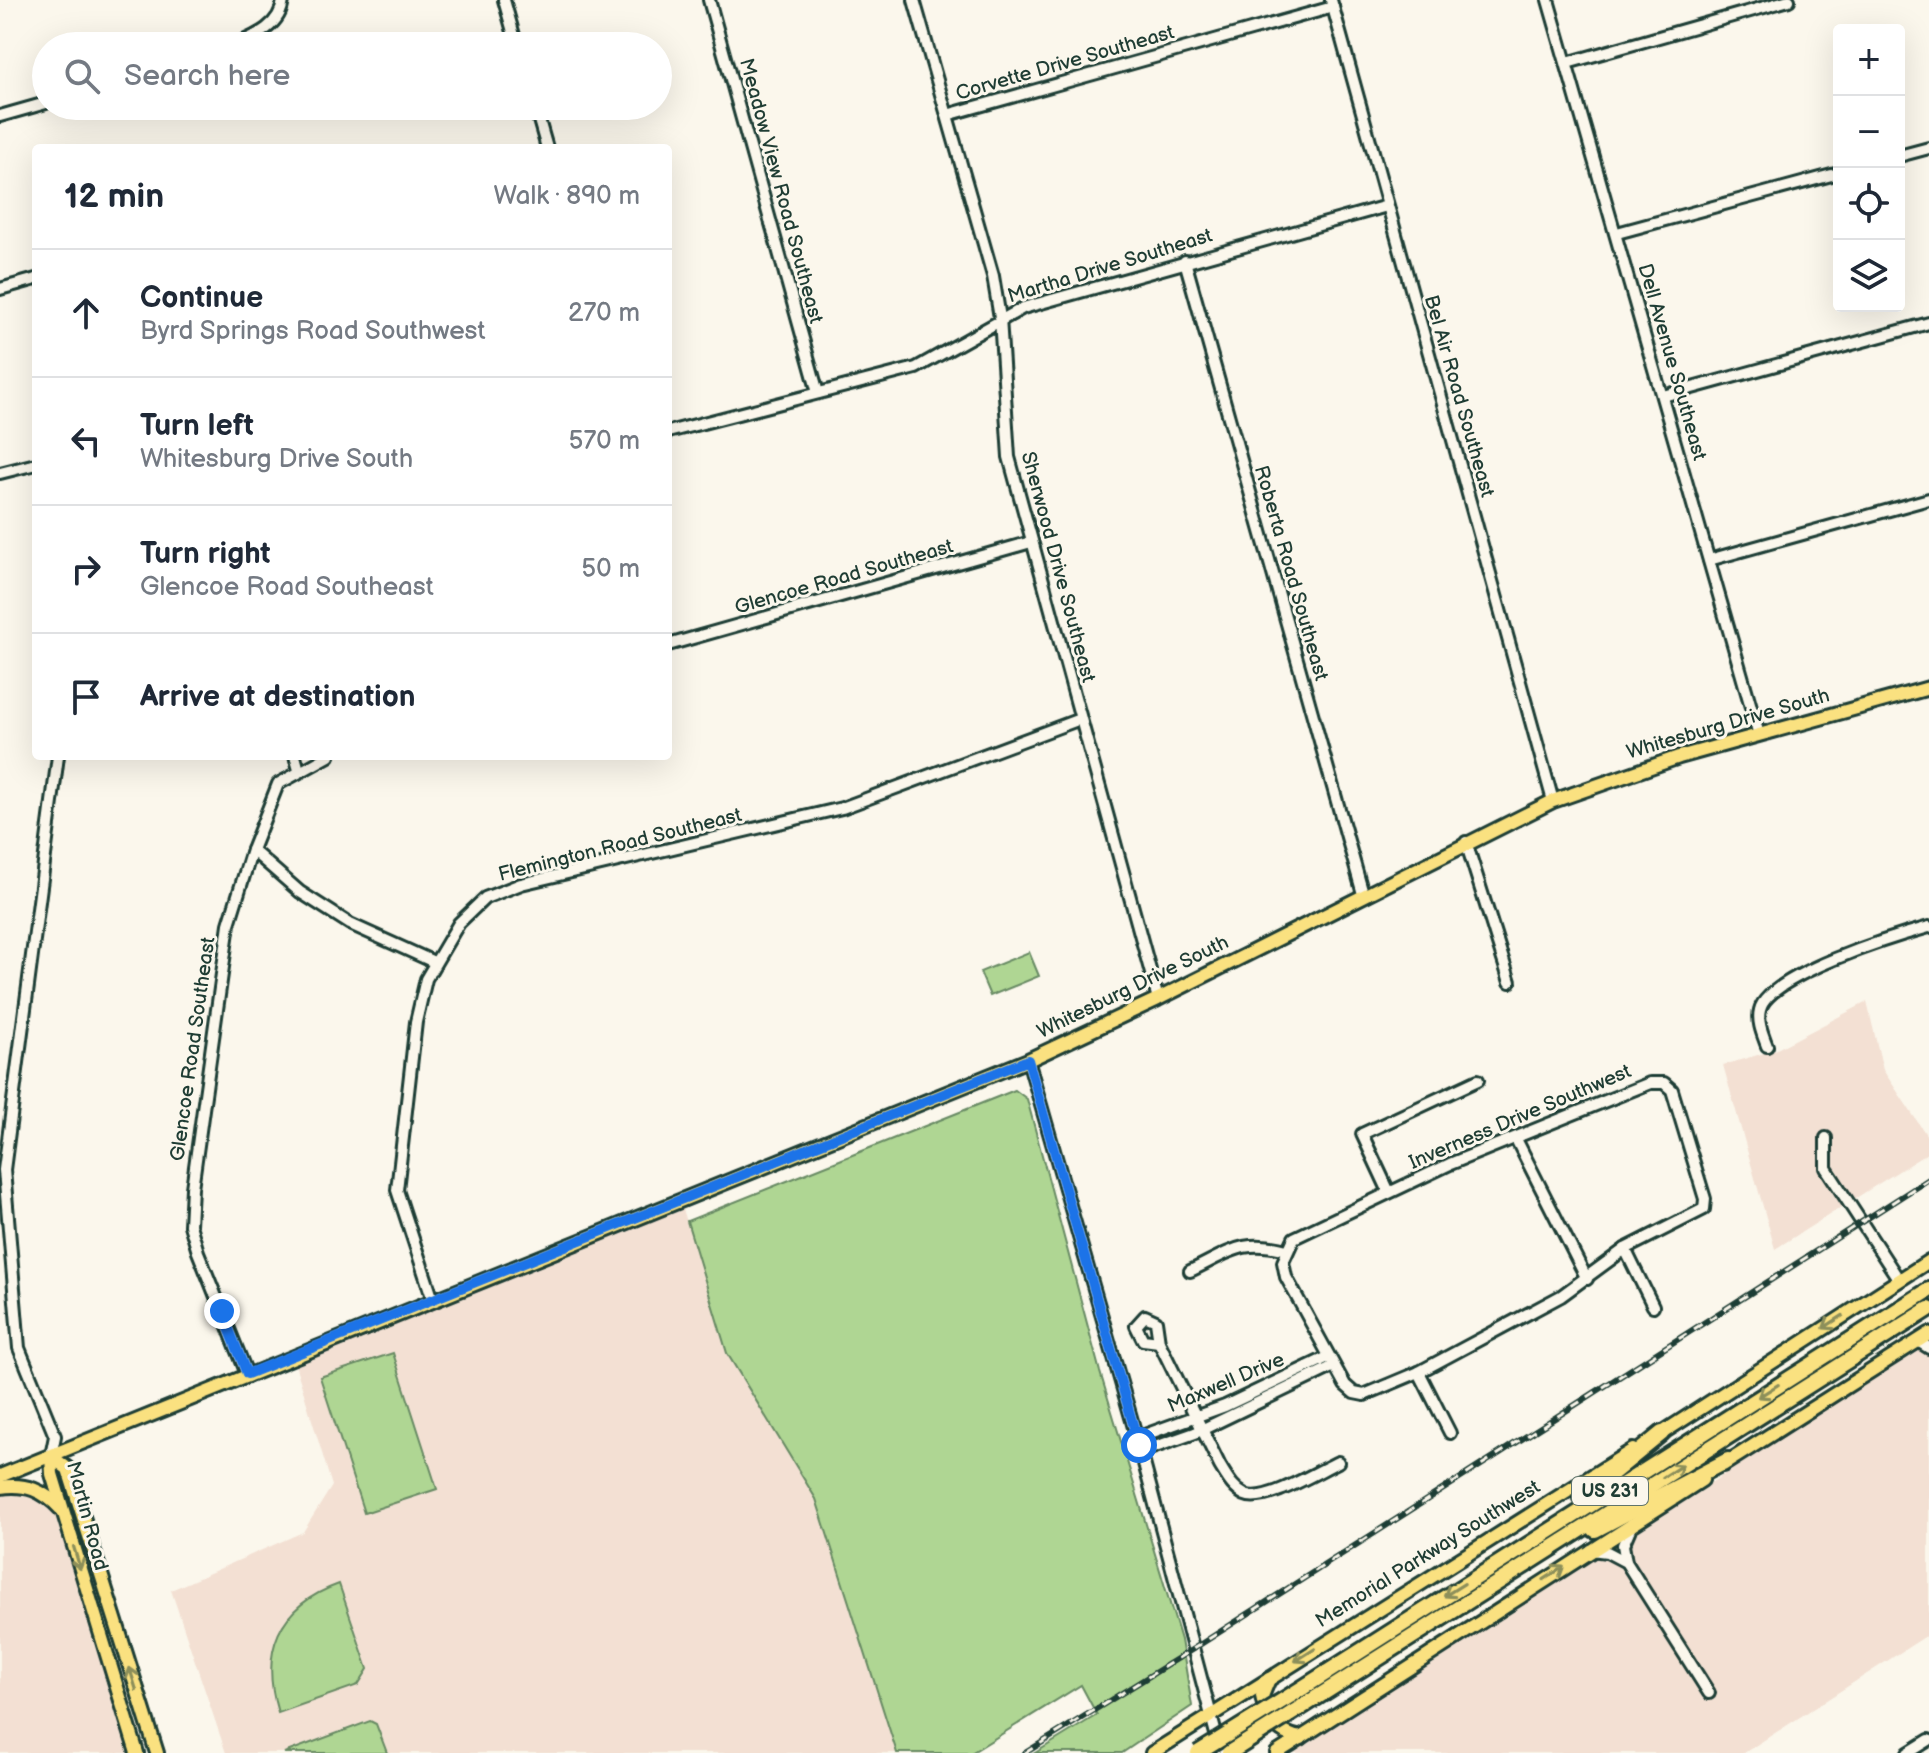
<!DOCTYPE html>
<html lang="en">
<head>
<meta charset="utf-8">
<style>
	body { margin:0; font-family:"Balsamiq Sans",sans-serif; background:#f2f2f3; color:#1f2937 }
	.controls { position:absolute; right:24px; top:24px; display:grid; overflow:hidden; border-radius:8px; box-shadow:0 8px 32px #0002 }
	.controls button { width:72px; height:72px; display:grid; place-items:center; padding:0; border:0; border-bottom:2px solid #e0e1e3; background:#fff; color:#1f2937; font:40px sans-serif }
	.stop { position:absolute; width:24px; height:24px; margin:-18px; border:6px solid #1a73e8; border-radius:50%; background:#fff }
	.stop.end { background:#1a73e8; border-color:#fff; box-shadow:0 2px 8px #0008 }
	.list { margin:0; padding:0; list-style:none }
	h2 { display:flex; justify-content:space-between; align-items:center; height:104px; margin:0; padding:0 32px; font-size:34px }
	h2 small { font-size:26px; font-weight:400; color:#747a83 }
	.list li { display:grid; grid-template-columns:52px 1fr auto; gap:24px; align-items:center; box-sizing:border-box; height:128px; padding:0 32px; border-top:2px solid #e0e1e3 }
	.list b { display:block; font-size:30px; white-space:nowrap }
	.list p { margin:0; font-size:26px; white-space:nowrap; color:#747a83 }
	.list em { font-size:26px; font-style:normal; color:#747a83 }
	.icon { flex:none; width:44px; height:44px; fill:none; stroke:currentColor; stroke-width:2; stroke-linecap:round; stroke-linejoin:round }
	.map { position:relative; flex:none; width:1929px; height:1753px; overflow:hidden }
	.search { position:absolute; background:#fff; box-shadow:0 8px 32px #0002; left:32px; top:32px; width:640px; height:88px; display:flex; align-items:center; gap:20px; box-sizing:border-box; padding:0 28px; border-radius:44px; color:#747a83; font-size:30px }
	.panel { position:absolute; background:#fff; box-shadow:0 8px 32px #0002; left:32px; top:144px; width:640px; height:616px; border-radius:8px }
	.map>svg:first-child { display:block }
	.built { fill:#f3e0d3 }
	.green { fill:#afd693; stroke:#678a64; stroke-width:2 }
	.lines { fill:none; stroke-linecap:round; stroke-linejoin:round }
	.minor-casing { stroke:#1f3d34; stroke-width:16 }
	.major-casing { stroke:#1f3d34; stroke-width:18 }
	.highway-casing { stroke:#1f3d34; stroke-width:20 }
	.minor { stroke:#fbf7ec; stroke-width:10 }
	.major { stroke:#fae180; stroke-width:12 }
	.highway { stroke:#fae180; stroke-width:14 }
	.rail-casing { stroke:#1f3d34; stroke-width:6 }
	.rail { stroke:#fbf7ec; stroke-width:3; stroke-dasharray:9; stroke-linecap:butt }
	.highway-bridge-casing { stroke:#1f3d34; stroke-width:20; stroke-linecap:butt }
	.highway-bridge { stroke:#fae180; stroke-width:14 }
	.oneway { stroke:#8c8f5a }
	.route { stroke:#1a73e8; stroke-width:10 }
	.labels { text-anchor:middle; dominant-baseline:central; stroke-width:6; stroke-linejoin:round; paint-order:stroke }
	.shield { fill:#fbf7ec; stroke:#61756b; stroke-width:2 }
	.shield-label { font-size:18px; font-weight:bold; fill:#1f3d34 }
	.street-label { font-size:20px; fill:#1f3d34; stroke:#fbf7ec }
</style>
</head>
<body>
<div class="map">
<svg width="1929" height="1753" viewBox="0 0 1929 1753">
	<rect width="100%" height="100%" fill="#fbf7ec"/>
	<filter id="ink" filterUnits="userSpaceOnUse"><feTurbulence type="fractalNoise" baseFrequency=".0125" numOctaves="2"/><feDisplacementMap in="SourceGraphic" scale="16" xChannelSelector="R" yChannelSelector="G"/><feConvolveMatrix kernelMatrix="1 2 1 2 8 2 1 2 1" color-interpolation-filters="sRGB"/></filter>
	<g filter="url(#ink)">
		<!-- built -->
		<g class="built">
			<polygon points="1867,1002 1883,1070 1929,1139 1929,1152 1775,1249 1723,1065 1775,1050"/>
			<polygon points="683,1209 727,1353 816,1499 897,1753 226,1753 171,1590 303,1532 332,1486 295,1364"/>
			<polygon points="1929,1344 1929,1634 1744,1753 1286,1753"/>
			<polygon points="19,1489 41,1495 58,1513 131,1753 0,1753 0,1496"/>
		</g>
		<!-- green -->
		<g class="green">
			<polygon points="1029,952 1039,976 990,996 980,972"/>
			<polygon points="1015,1090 1027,1099 1100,1372 1181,1640 1192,1706 1122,1753 1035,1753 1097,1715 1081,1685 971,1753 897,1753 816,1499 727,1353 687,1221"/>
			<polygon points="393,1353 437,1489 364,1513 320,1377"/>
			<path d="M339,1584l29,85 -10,16 -80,28c-18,-61 -1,-107 61,-129z"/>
			<polygon points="370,1721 376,1724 387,1753 284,1753"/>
		</g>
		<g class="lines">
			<!-- minor casing -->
			<g class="minor-casing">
				<g id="minor">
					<polyline points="504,0 517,46"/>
					<polyline points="709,0 818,393"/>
					<polyline points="914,0 993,276 1000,318 1009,457 1158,999"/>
					<polyline points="1331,0 1553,801"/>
					<polyline points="1548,0 1759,735"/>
					<path d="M232,46c21,-9 49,-19 51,-46"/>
					<polyline points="1567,63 1789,0"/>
					<polyline points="535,106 547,148"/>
					<polyline points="947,115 1333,7"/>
					<polyline points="0,116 46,103"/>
					<polyline points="1899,156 1929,148"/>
					<polyline points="1617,233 1839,173"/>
					<polyline points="1185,261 1363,894"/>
					<polyline points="0,289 36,279"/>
					<polyline points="1663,396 1929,323"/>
					<polyline points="668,432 916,368 1023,308 1387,206"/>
					<polyline points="0,473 36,464"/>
					<polyline points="1709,560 1929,499"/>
					<polyline points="668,645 1031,542"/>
					<polyline points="295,756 299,770"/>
					<polyline points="1466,842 1510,982"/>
					<polyline points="252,850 300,892 350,924 434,962"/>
					<path d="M1767,1046c-4,-11 -10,-24 -7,-36 8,-35 136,-74 169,-83"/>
					<polyline points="1028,1060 1141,1452 1221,1753"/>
					<polygon points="1650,1083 1664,1083 1672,1090 1705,1199 1704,1209 1625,1249 1561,1296 1419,1372 1364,1395 1354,1393 1345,1385 1286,1277 1283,1262 1294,1238 1450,1164"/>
					<polyline points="1826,1138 1826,1168 1899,1280"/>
					<polyline points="1516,1139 1587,1279"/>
					<polyline points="1389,1192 1362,1134 1478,1080"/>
					<polyline points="1625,1249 1653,1306"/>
					<path d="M1190,1271c40,-19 52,-33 97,-21"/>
					<polyline points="433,1300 397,1190 416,1022 426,979 459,923 485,898 521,884 842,808 1080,719"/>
					<polygon points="1145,1316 1156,1321 1159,1342 1143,1340 1136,1326"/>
					<polyline points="1918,1341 1929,1348"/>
					<path d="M1159,1342l61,124c7,11 13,23 25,29 20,9 73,-24 93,-33"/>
					<polyline points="1419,1372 1450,1433"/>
					<polyline points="247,1374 198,1252 190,1225 192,1188 229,924 252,850 278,784 329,756"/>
					<polyline points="1136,1438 1225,1406 1328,1357"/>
					<polyline points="1141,1452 1195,1433 1332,1367"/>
					<polyline points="51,1456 55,1436 19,1348 4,1170 58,756"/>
					<polyline points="1591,1550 1607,1552 1626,1562 1709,1693"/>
					<polyline points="1626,1562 1623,1545 1632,1524"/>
					<polyline points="1908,1753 1929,1740"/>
				</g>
			</g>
			<!-- major casing -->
			<g class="major-casing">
				<g id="major">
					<polyline points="1656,1437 1929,1261"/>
					<polyline points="51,1456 68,1469 157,1753"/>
					<polyline points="51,1456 52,1474 137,1753"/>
					<polyline points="1723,1465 1929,1334"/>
					<polyline points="0,1476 1028,1060 1158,999 1553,801 1679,757 1929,688"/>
					<path d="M0,1487c26,-4 43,3 61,22"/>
					<path d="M1269,1679l-7,17c4,22 15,38 39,42"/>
					<polyline points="1152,1753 1633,1450"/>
					<polyline points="1277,1753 1702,1480"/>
				</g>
			</g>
			<!-- highway casing -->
			<g class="highway-casing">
				<g id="highway">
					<polyline points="1582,1498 1662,1433"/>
					<polyline points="1595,1530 1728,1460"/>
					<polyline points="1293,1694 1929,1290"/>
					<polyline points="1300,1708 1929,1309"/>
				</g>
			</g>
			<!-- minor -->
			<use href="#minor" class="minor"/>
			<!-- major -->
			<use href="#major" class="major"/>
			<!-- highway -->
			<use href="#highway" class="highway"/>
			<!-- rail casing -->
			<g class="rail-casing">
				<polyline id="rail" points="1025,1753 1193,1649 1929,1179"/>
			</g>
			<!-- rail -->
			<use href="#rail" class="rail"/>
			<!-- highway-bridge casing -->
			<g class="highway-bridge-casing">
				<g id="highway-bridge">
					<polyline points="1198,1753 1293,1694"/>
					<polyline points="1229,1753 1300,1708"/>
				</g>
			</g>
			<!-- highway-bridge -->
			<use href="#highway-bridge" class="highway-bridge"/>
		</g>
		<!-- one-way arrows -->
		<defs><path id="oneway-shaft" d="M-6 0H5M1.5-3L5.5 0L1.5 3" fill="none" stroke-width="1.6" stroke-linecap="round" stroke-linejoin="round" transform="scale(2)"/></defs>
		<g class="oneway">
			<use href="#oneway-shaft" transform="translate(1833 1322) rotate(147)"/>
			<use href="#oneway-shaft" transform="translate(1768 1391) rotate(148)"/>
			<use href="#oneway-shaft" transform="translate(1673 1471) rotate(-32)"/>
			<use href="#oneway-shaft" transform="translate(77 1558) rotate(73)"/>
			<use href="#oneway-shaft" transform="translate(1554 1573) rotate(-33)"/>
			<use href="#oneway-shaft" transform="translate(1454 1590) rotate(148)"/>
			<use href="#oneway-shaft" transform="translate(1305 1655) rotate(148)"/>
			<use href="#oneway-shaft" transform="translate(133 1679) rotate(-107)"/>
		</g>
	</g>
	<g class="lines" filter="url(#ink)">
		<!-- route -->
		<polyline class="route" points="222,1311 247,1374 1028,1060 1139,1445"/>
	</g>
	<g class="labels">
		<!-- shield labels -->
		<rect class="shield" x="1572" y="1477" width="76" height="28" rx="6"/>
		<g class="shield-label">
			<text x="1610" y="1491">US 231</text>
		</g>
		<!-- street labels -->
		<g class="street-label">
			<text transform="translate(1065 63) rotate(-16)">Corvette Drive Southeast</text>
			<text transform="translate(781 191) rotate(75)">Meadow View Road Southeast</text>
			<text transform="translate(1110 266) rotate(-17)">Martha Drive Southeast</text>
			<text transform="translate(1672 362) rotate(74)">Dell Avenue Southeast</text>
			<text transform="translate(1459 396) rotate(74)">Bel Air Road Southeast</text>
			<text transform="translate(1058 567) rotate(75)">Sherwood Drive Southeast</text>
			<text transform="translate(1291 573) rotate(74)">Roberta Road Southeast</text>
			<text transform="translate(844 577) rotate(-16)">Glencoe Road Southeast</text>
			<text transform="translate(1728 724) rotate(-16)">Whitesburg Drive South</text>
			<text transform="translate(620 845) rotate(-14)">Flemington Road Southeast</text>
			<text transform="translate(1133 987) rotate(-26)">Whitesburg Drive South</text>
			<text transform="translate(193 1049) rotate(-82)">Glencoe Road Southeast</text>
			<text transform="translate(1520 1117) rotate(-23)">Inverness Drive Southwest</text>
			<text transform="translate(1226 1383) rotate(-23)">Maxwell Drive</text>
			<text transform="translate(87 1516) rotate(75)">Martin Road</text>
			<text transform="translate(1428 1554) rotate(-32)">Memorial Parkway Southwest</text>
		</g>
	</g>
</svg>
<div class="controls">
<button>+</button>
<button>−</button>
<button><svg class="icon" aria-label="locate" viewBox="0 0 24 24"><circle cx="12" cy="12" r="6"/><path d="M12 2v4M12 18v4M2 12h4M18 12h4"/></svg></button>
<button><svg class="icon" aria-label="layers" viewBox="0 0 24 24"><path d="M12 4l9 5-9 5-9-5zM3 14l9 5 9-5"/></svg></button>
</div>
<div class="stop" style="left:1139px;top:1445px"></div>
<div class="stop end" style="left:222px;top:1311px"></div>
<div class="search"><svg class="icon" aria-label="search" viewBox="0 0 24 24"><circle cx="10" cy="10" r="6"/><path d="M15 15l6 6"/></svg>Search here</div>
<section class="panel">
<h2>12 min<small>Walk · 890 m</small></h2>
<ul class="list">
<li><svg class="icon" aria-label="ahead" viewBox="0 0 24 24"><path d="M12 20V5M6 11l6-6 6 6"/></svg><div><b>Continue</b><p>Byrd Springs Road Southwest</p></div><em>270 m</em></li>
<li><svg class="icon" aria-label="left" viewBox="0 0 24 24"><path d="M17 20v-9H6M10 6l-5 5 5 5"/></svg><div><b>Turn left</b><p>Whitesburg Drive South</p></div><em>570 m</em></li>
<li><svg class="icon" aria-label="right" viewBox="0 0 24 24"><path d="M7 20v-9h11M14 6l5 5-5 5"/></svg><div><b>Turn right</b><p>Glencoe Road Southeast</p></div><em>50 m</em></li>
<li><svg class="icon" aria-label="arrive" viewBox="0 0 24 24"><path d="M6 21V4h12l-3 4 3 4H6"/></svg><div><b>Arrive at destination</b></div></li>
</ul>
</section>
</div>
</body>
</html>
